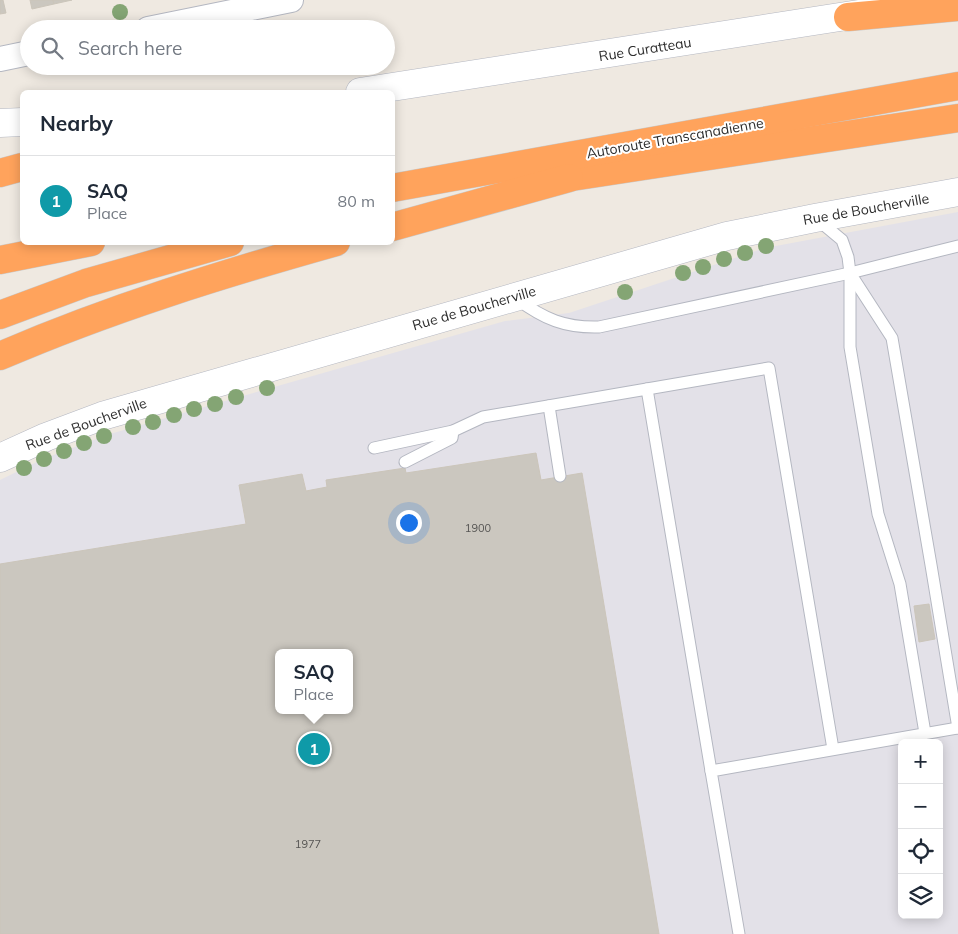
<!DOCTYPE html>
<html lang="en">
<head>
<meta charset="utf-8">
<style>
	body { margin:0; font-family:Mulish,sans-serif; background:#f6f6f7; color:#1f2937 }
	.controls { position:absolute; right:15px; bottom:15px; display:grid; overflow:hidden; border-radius:8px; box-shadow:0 2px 12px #0003 }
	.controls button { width:45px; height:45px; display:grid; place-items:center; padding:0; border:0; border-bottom:1px solid #e0e1e3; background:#fff; color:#1f2937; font:25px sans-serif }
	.you { position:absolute; left:408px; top:522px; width:18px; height:18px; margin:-12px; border:4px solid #fff; border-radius:50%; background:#1a73e8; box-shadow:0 0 0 8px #1a73e833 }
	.badge { display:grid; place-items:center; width:32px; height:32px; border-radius:50%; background:#b45309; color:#fff; font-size:16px; font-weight:700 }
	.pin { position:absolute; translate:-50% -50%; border:2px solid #fff; box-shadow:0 1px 5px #0006 }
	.popup { position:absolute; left:275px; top:649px; width:78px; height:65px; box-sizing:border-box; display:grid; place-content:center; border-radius:8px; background:#fff; filter:drop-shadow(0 1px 4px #0005); font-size:16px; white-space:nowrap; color:#747a83 }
	.popup b { font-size:19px; color:#1f2937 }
	.popup::after { content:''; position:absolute; left:50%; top:100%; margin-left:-10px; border:10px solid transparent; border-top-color:#fff }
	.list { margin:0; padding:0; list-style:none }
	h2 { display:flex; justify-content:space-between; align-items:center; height:65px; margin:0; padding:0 20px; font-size:21px }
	h2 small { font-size:16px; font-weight:400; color:#747a83 }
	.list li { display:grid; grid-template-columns:32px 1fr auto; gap:15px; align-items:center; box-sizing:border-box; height:90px; padding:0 20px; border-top:1px solid #e0e1e3 }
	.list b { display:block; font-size:19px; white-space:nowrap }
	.list p { margin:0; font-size:16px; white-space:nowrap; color:#747a83 }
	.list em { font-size:16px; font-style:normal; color:#747a83 }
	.icon { flex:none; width:28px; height:28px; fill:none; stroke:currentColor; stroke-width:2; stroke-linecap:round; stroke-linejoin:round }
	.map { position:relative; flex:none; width:958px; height:934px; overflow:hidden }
	.search { position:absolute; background:#fff; box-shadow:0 2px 12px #0003; left:20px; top:20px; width:375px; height:55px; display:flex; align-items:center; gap:12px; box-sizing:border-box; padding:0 18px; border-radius:28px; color:#747a83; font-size:19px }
	.panel { position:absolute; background:#fff; box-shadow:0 2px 12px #0003; left:20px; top:90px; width:375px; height:155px; border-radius:8px }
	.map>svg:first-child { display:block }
	.industrial { fill:#e3e1e8; fill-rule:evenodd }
	.building { fill:#cbc7bf; stroke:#cbc5ba; fill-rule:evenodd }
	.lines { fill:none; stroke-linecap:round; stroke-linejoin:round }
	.lane-casing { stroke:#b4b7c1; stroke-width:13 }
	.street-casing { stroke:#b4b7c1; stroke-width:26 }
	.secondary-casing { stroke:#b4b7c1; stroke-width:29 }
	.highway-casing { stroke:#c9c9c9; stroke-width:29 }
	.lane { stroke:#fff; stroke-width:11 }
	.street { stroke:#fff; stroke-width:24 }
	.secondary { stroke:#fff; stroke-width:28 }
	.highway { stroke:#ffa35c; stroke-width:28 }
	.tree { fill:#84a574 }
	.labels { text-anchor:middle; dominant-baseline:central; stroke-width:4; stroke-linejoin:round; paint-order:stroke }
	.number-label { font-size:11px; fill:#555452 }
	.street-label { font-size:14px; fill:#2e2e2e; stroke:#fff }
</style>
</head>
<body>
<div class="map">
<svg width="958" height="934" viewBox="0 0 958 934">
	<rect width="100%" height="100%" fill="#efe9e1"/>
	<!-- industrial -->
	<path class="industrial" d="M958,212v722h-958v-454l43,-21 67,-25 395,-113 64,-8 196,-65zM279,653h70v57h-70zM902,743h37v172h-37z"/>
	<!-- building -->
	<g class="building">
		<polygon points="0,0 3,0 6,13 0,14"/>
		<polygon points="30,0 53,0 54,4 32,9"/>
		<polygon points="53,0 72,0 54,4"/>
		<path d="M536,453l5,27 41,-7 77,461h-659v-370l246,-40 -7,-39 63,-11 4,17 21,-4 -1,-7 79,-12 1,5zM279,653h70v57h-70z"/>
		<polygon points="929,604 935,639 919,642 914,606"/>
	</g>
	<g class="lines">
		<!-- lane casing -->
		<g class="lane-casing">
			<g id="lane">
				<polyline points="818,220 842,240 848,257 850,273 850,347 878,514 900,584 925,733"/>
				<polyline points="850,273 892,338 931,565 958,728"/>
				<path d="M517,299c27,20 48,29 82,28l251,-54 108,-27"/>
				<polyline points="647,389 769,368 833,749"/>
				<polyline points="549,406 560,476"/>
				<polyline points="374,448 453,431 483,417 647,389 711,771"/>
				<polyline points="405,462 452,438 453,431"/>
				<polyline points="739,934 711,771 958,728"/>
			</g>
		</g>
		<!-- street casing -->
		<g class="street-casing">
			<g id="street">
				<polyline points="148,29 291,0"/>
				<polyline points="0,59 29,53"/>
			</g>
		</g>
		<!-- secondary casing -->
		<g class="secondary-casing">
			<g id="secondary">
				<polyline points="360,92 872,12"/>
				<polyline points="0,123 22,122"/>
				<polyline points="0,458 46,437 102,416 727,236 815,218 958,192"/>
			</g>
		</g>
		<!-- highway casing -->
		<g class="highway-casing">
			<g id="highway">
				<polyline points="848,17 958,7"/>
				<polyline points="0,173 22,167"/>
				<polyline points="552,180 958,118"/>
				<polyline points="392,188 958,86"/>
				<polyline points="392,227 569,178"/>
				<polyline points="0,260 91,242"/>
				<polyline points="0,315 86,283 230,242"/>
				<path d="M0,356c109,-47 222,-82 336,-114"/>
			</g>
		</g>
		<!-- lane -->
		<use href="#lane" class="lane"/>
		<!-- street -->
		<use href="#street" class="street"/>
		<!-- secondary -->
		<use href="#secondary" class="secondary"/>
		<!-- highway -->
		<use href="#highway" class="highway"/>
	</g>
	<!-- trees -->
	<g class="tree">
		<circle cx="120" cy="12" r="8"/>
		<circle cx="766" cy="246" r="8"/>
		<circle cx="745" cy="253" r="8"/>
		<circle cx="724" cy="259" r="8"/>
		<circle cx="703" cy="267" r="8"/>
		<circle cx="683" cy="273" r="8"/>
		<circle cx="625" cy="292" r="8"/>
		<circle cx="267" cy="388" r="8"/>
		<circle cx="236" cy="397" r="8"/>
		<circle cx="215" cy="404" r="8"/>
		<circle cx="194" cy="409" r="8"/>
		<circle cx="174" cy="415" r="8"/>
		<circle cx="153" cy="422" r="8"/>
		<circle cx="133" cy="427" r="8"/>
		<circle cx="104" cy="436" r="8"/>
		<circle cx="84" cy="443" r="8"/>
		<circle cx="64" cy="451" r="8"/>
		<circle cx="44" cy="459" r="8"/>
		<circle cx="24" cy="468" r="8"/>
	</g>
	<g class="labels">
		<!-- number labels -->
		<g class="number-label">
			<text x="478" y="528">1900</text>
			<text x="308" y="844">1977</text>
		</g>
		<!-- street labels -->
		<g class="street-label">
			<text transform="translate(645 49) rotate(-9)">Rue Curatteau</text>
			<text transform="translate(675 138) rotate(-10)">Autoroute Transcanadienne</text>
			<text transform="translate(866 209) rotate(-10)">Rue de Boucherville</text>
			<text transform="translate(474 308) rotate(-16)">Rue de Boucherville</text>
			<text transform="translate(86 424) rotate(-20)">Rue de Boucherville</text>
		</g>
	</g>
</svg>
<div class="controls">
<button>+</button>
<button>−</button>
<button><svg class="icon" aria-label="locate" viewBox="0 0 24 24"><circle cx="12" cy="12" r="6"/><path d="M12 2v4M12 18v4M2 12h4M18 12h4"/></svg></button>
<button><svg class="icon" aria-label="layers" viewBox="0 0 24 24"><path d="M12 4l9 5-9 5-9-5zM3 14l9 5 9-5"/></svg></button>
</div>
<div class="you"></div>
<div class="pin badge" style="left:314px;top:749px;background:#0f9aa8">1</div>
<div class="popup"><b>SAQ</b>Place</div>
<div class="search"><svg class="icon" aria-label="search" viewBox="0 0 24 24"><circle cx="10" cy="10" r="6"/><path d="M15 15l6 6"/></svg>Search here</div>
<section class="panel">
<h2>Nearby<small></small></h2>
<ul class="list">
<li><span class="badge" style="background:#0f9aa8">1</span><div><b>SAQ</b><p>Place</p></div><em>80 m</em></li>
</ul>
</section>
</div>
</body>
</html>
